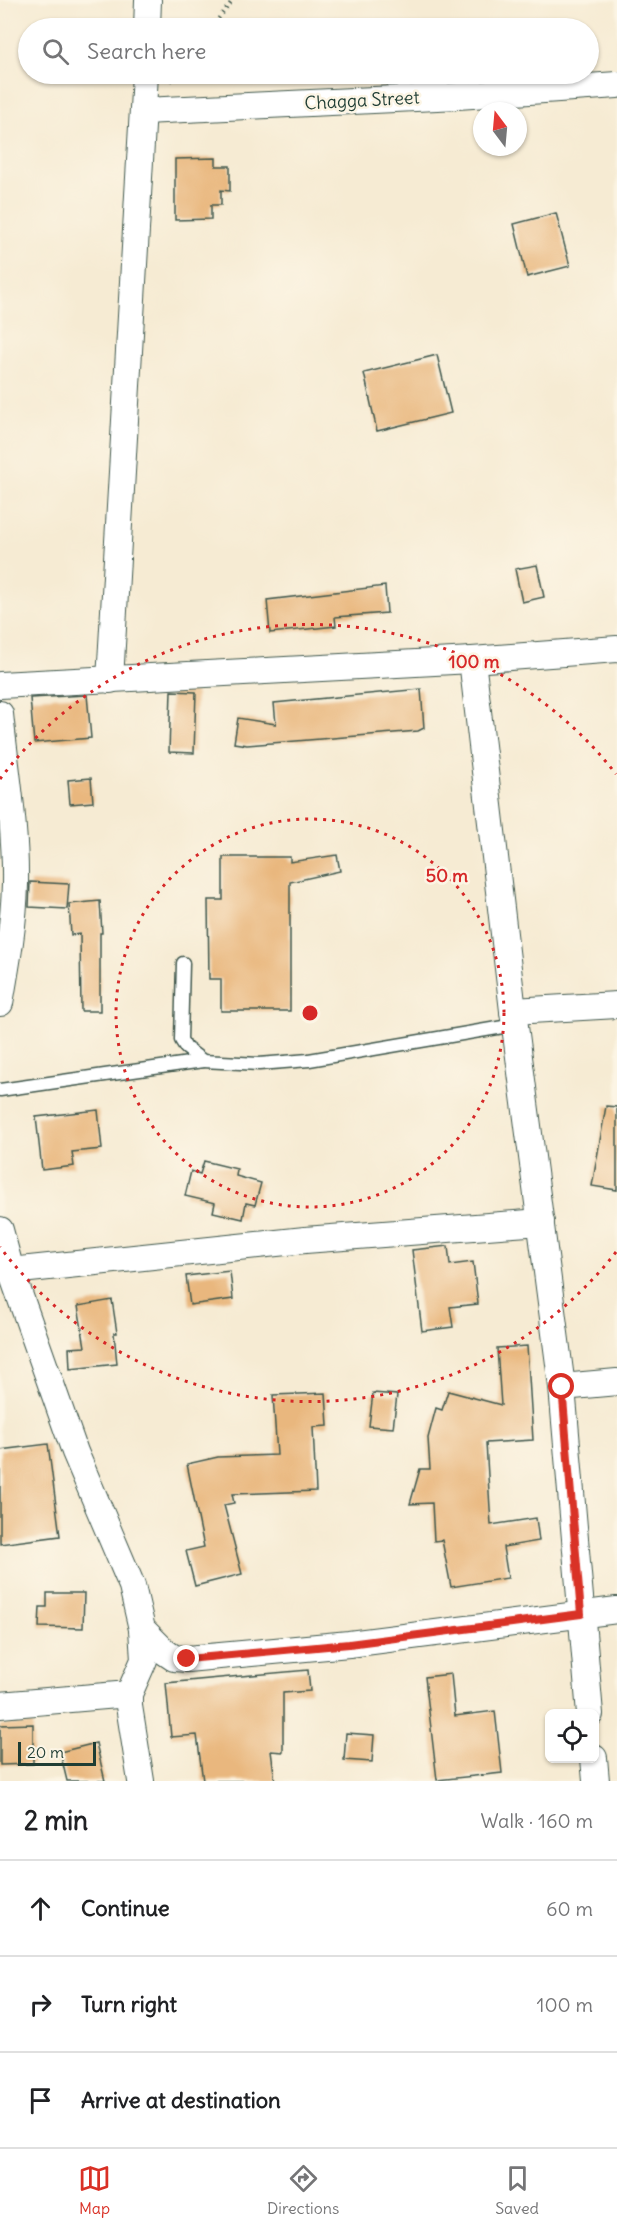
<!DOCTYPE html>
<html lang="en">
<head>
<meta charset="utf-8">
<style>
	body { margin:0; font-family:Delius,sans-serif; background:#f2f2f2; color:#202124 }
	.controls { position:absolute; right:18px; bottom:18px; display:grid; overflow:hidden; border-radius:9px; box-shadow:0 2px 4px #0004 }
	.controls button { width:54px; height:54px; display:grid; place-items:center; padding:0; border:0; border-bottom:2px solid #e0e0e0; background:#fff; color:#202124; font:30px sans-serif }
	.compass { position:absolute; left:473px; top:102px; width:54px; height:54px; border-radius:50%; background:#fff; box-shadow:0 2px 4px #0004; rotate:344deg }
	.scale { position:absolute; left:18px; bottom:15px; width:78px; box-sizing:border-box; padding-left:6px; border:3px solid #1f3d34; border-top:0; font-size:16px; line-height:21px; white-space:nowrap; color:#1f3d34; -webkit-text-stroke:4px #fcf5e5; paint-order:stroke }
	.stop { position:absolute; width:18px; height:18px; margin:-14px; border:4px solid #d93025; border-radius:50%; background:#fff }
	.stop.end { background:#d93025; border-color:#fff; box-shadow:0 2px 6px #0008 }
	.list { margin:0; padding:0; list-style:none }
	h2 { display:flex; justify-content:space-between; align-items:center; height:78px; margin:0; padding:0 24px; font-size:26px }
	h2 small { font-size:20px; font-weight:400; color:#757577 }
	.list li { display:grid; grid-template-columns:39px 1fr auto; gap:18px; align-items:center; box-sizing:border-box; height:96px; padding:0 24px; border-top:2px solid #e0e0e0 }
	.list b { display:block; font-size:22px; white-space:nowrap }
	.list em { font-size:20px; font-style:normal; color:#757577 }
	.icon { flex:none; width:33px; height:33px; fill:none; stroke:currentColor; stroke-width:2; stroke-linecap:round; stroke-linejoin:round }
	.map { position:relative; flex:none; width:617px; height:1781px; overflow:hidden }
	.search { position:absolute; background:#fff; box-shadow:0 2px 4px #0004; left:18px; right:18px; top:18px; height:66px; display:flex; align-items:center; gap:15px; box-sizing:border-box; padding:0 21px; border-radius:33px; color:#757577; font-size:22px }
	.sheet { height:366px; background:#fff }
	nav { display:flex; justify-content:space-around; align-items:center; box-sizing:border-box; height:84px; border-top:2px solid #e0e0e0; background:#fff; font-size:16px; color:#757577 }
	nav a { display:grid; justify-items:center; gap:3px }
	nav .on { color:#d93025 }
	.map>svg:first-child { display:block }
	.building { fill:#e9b77e }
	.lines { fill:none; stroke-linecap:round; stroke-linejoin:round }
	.service-casing { stroke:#3f574c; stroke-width:15 }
	.minor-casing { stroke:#3f574c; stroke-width:28 }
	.path { stroke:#3f574c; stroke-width:4; stroke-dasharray:1.5 4.5; stroke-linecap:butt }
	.service { stroke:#fff; stroke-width:12 }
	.minor { stroke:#fff; stroke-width:26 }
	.route { stroke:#d93025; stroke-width:8 }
	.ring { fill:none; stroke:#d62828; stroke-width:3; stroke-dasharray:3 6 }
	.labels { text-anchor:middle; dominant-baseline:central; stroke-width:5; stroke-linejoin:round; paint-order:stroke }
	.street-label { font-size:18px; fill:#1f3d34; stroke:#fcf5e5 }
	.centre { fill:#d62828; stroke:#fcf5e5; stroke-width:3 }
	.ring-label { font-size:18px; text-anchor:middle; font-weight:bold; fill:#d62828; stroke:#fcf5e5; stroke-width:5; stroke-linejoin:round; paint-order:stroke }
</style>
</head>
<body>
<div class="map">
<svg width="617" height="1781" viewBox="0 0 617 1781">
	<rect width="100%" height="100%" fill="#fcf5e5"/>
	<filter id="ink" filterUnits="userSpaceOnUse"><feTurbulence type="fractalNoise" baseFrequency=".0167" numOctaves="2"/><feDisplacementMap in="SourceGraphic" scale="12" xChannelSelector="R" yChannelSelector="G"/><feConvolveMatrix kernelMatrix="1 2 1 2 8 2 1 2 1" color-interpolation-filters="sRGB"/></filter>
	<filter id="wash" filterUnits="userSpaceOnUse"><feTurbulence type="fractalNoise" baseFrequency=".008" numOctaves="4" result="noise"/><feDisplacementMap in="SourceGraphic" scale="24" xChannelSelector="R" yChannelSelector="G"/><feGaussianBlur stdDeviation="1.35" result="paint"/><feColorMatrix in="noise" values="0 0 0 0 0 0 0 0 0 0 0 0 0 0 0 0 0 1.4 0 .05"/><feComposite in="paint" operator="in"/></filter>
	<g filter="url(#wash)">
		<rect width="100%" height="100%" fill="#f6ebd3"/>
		<g id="blocks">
			<!-- building -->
			<g class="building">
				<polygon points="216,158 216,166 230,166 230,191 221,190 221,205 211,205 211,219 175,220 175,159"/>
				<polygon points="556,213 570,266 527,277 514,224"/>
				<polygon points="437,355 451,413 377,431 364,373"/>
				<polygon points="537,565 544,597 522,602 515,569"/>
				<polygon points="385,586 387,613 335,617 336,626 270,633 267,600"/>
				<polygon points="421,689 424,728 418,731 247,745 234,743 238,718 276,724 274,703"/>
				<polygon points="171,691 196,692 194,753 169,752"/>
				<polygon points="87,695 91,738 34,743 30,698"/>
				<polygon points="91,778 93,802 70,804 68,780"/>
				<polygon points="337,855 340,871 290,882 290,1011 221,1011 221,979 209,979 208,900 223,900 223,857 290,857 290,862"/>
				<polygon points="30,882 69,884 67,909 29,907"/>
				<polygon points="100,901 102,933 100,933 100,1011 81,1011 80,934 71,935 69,904"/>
				<polygon points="606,1106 617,1107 617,1190 592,1186"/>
				<polygon points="98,1110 102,1149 72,1152 74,1166 42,1170 36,1117"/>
				<polygon points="204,1161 237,1169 236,1176 261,1183 255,1205 246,1203 243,1219 213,1212 215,1203 185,1196 191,1171 200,1174"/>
				<polygon points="448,1246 450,1265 473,1262 478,1304 450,1307 453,1327 422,1331 412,1250"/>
				<polygon points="230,1271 233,1299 190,1305 186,1276"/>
				<polygon points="112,1300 117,1333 114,1333 117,1364 70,1369 69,1348 85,1347 78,1306"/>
				<polygon points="527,1346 533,1440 486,1443 491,1525 536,1518 539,1541 503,1547 508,1578 451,1587 442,1540 434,1541 432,1503 410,1504 420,1469 430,1469 428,1438 436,1408 442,1410 448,1391 501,1405 497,1348"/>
				<polygon points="326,1393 328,1426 313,1427 316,1491 232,1494 234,1503 224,1505 242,1574 195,1586 186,1551 204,1547 187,1464 218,1457 277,1455 273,1395"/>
				<polygon points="373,1393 397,1395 393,1428 369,1426"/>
				<polygon points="48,1444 60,1536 0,1544 0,1450"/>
				<polygon points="47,1593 84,1593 83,1628 39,1627 40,1607 47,1607"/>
				<polygon points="308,1670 310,1691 283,1693 283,1752 271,1751 275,1781 203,1781 197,1735 171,1737 166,1683"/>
				<polygon points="451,1674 455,1716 495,1711 502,1773 437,1780 425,1677"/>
				<polygon points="33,1724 33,1764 0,1765 0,1725"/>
				<polygon points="346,1733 374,1735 372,1762 344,1760"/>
				<polygon points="96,1743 105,1781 67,1781 60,1752"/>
			</g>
		</g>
	</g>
	<g filter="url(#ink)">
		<use href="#blocks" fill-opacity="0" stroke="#3f574c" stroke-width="1.5"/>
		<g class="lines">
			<!-- service casing -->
			<g class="service-casing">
				<g id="service">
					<polyline points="183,963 181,1040 186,1048 203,1061 259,1064 309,1060 515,1025"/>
					<polyline points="0,1090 203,1061"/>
				</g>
			</g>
			<!-- minor casing -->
			<g class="minor-casing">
				<g id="minor">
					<polyline points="147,28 148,0"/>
					<polyline points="144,111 458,96 617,85"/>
					<polyline points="472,660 513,1011 562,1387 590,1714"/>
					<polyline points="110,680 145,74"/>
					<polyline points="0,685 472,660 617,649"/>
					<path d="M0,714c6,57 16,113 15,170 -1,40 -8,79 -15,119"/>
					<polyline points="513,1011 617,1005"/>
					<polyline points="0,1230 11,1271 75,1452 132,1586 142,1629 165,1652 174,1658 187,1659 349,1644 617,1610"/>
					<polyline points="11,1271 305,1240 541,1222"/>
					<polyline points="562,1387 617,1382"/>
					<polyline points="0,1705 129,1694"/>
					<polyline points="594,1758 596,1781"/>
					<polyline points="141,1781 129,1706 129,1694 144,1660 142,1629"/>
				</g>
			</g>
			<!-- path -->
			<g class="path">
				<polyline points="211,28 233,0"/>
				<polyline points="170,81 177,74"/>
			</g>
			<!-- service -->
			<use href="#service" class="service"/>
			<!-- minor -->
			<use href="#minor" class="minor"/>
		</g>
	</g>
	<g class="lines" filter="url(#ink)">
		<!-- route -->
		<polyline class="route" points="187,1659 349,1644 581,1614 562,1387"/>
	</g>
	<!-- distance rings -->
	<g class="ring">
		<circle cx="310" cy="1013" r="194"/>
		<path d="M616 1252A388 388 0 0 1 0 1247M0 779A388 388 0 0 1 616 774"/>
	</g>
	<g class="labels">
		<!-- street labels -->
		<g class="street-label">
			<text transform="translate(362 100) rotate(-3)">Chagga Street</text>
		</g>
	</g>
	<circle cx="310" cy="1013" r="9" class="centre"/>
	<g class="ring-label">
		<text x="474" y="668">100 m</text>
		<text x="447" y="882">50 m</text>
	</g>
</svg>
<div class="controls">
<button><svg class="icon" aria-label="locate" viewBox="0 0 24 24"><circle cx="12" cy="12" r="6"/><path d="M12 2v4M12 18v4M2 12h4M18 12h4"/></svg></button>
</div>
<svg class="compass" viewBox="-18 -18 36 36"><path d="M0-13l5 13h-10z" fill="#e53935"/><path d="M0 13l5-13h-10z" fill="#757577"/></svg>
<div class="scale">20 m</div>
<div class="stop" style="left:562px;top:1387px"></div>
<div class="stop end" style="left:187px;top:1659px"></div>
<div class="search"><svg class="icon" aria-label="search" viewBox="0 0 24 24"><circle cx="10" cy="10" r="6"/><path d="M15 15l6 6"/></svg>Search here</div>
</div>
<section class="sheet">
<h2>2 min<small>Walk · 160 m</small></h2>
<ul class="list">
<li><svg class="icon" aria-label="ahead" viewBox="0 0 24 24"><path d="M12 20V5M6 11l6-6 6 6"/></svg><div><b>Continue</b></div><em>60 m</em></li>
<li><svg class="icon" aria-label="right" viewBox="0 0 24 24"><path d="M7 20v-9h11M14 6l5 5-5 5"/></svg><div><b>Turn right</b></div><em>100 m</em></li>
<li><svg class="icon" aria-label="arrive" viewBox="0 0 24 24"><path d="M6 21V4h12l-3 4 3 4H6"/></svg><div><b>Arrive at destination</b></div></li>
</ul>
</section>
<nav>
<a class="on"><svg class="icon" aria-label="map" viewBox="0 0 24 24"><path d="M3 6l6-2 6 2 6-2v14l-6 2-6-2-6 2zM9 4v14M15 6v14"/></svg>Map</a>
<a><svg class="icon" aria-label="directions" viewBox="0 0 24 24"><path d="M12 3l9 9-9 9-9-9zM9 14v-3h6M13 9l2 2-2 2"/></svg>Directions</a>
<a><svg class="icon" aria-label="saved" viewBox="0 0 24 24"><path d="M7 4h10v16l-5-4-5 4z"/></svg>Saved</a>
</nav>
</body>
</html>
